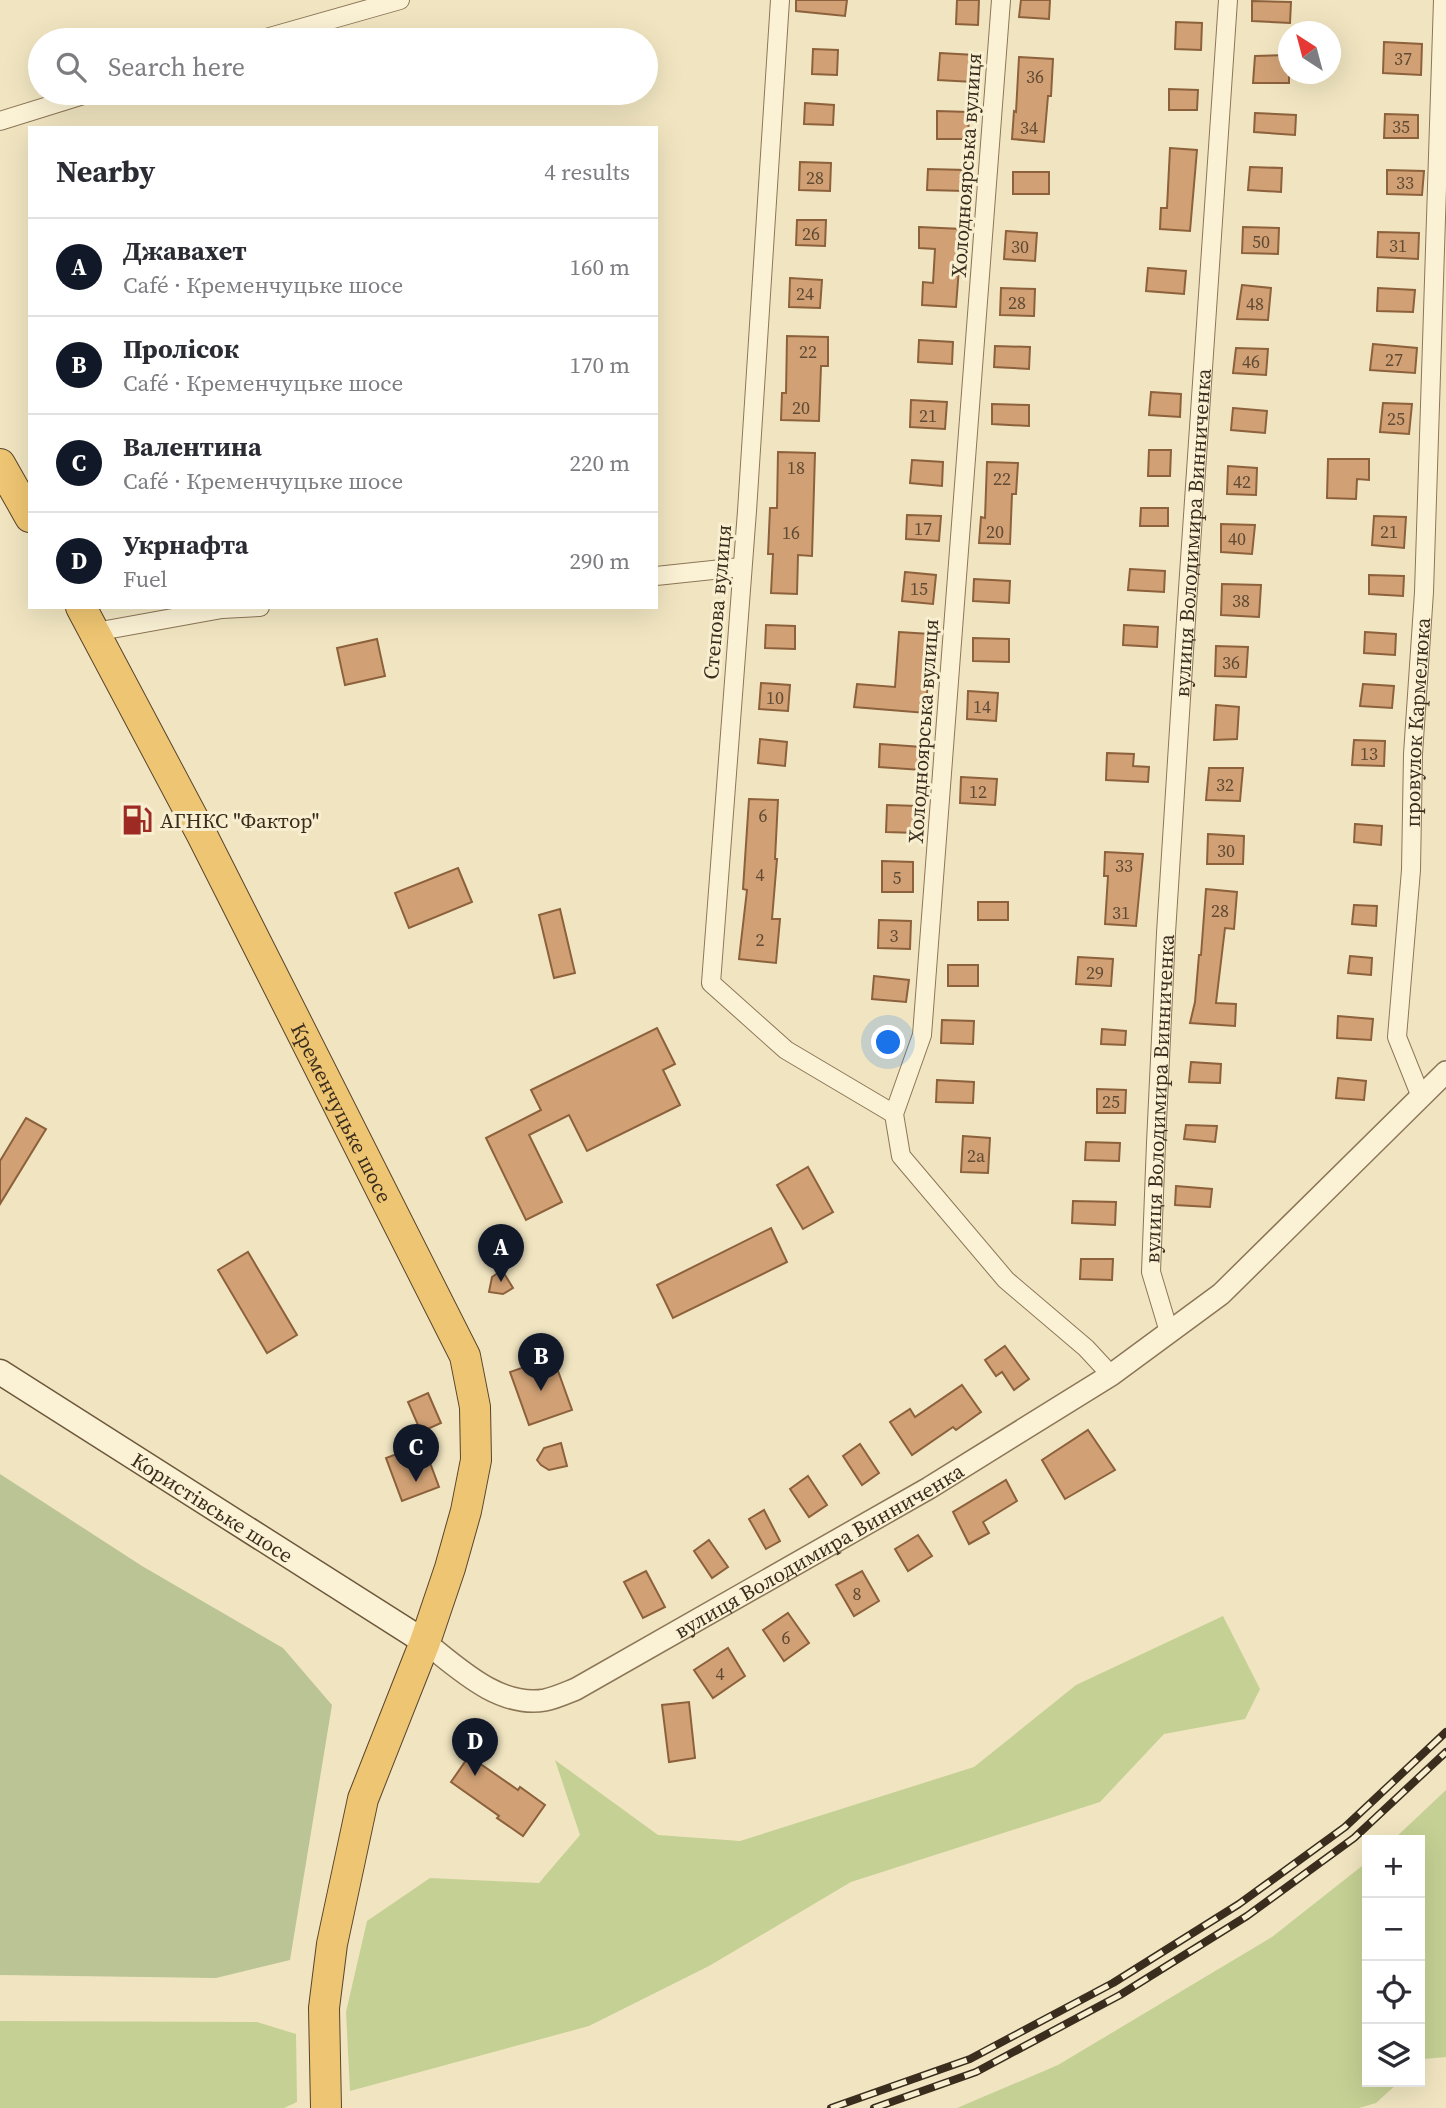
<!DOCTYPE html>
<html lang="en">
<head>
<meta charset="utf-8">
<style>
	body { margin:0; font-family:"Source Serif 4",serif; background:#f2f2f3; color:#2b2b33 }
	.controls { position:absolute; right:21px; bottom:21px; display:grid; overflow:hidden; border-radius:0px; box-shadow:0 7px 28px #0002 }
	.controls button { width:63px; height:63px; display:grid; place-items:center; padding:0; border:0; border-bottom:2px solid #e1e1e2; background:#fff; color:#2b2b33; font:35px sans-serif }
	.compass { position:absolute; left:1278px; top:21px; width:63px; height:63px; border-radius:50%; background:#fff; box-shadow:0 7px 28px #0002; rotate:324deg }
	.you { position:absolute; left:889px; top:1043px; width:24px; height:24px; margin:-18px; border:5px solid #fff; border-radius:50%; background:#1a73e8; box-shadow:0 0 0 10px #1a73e833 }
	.badge { display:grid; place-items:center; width:46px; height:46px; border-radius:50%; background:#111827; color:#fff; font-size:23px; font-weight:700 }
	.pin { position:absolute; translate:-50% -58px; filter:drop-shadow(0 2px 4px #0008) }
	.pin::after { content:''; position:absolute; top:37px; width:24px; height:21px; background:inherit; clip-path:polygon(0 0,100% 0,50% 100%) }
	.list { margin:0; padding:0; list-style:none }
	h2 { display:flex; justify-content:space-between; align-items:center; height:91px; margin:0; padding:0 28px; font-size:30px }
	h2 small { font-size:23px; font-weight:400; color:#7c7c81 }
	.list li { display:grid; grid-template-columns:46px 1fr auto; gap:21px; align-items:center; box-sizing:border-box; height:98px; padding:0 28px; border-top:2px solid #e1e1e2 }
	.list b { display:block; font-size:26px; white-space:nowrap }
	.list p { margin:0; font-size:23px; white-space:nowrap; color:#7c7c81 }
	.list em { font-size:23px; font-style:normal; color:#7c7c81 }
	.icon { flex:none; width:38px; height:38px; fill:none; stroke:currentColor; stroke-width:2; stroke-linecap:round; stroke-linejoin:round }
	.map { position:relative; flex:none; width:1446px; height:2108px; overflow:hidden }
	.search { position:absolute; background:#fff; box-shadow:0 7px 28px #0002; left:28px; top:28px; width:630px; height:77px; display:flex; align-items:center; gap:18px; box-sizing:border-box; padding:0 24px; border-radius:38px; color:#7c7c81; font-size:26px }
	.panel { position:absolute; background:#fff; box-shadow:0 7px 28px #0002; left:28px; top:126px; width:630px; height:483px; border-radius:0px }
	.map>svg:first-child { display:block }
	.green { fill:#c5d094 }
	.cemetery { fill:#bbc494 }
	.building { fill:#d1a175; stroke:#8c613c; stroke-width:2 }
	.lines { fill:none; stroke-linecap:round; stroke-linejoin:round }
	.minor-casing { stroke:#8c7657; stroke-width:20 }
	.tertiary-casing { stroke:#8c7657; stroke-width:24 }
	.secondary-casing { stroke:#6d573b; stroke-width:27 }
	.trunk-casing { stroke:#59442c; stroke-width:32 }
	.minor { stroke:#fbf2d5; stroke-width:18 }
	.tertiary { stroke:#fbf2d5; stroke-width:21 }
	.secondary { stroke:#fbf2d5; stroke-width:24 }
	.trunk { stroke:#eec572; stroke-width:30 }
	.rail-casing { stroke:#3a2d1d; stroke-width:8 }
	.rail { stroke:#f8efd1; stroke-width:5; stroke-dasharray:16; stroke-linecap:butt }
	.labels { text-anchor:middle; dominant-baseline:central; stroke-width:6; stroke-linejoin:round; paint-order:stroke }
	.number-label { font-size:18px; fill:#604a33 }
	.street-label { font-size:21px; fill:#3a2d1d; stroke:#f8efd1 }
	.poi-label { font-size:21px; fill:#3a2d1d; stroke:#f8efd1; text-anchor:start }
</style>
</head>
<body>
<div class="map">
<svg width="1446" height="2108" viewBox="0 0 1446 2108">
	<rect width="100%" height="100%" fill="#f1e5c1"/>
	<!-- green -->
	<g class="green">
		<polygon points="1223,1616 1260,1689 1245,1719 1164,1734 1100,1802 851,1882 709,1966 589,2026 350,2091 346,2012 367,1921 430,1878 539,1883 580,1835 555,1760 658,1835 740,1841 974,1767 1076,1685"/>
		<polygon points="1446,1790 1446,2057 1424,2059 1420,2062 1420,1840 1393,1840"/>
		<polygon points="1367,1862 1367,2082 1399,2082 1376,2103 1359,2108 957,2108 1058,2065 1272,1937"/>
		<polygon points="0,2021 257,2022 296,2034 297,2102 284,2108 0,2108"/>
	</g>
	<!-- cemetery -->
	<polygon class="cemetery" points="0,1474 142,1566 283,1648 332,1705 290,1960 216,1978 0,1975"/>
	<!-- building -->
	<g class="building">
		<polygon points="796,0 847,0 845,16 796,11"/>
		<polygon points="957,0 979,0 978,25 956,24"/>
		<polygon points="1021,0 1050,0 1049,19 1019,17"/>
		<polygon points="1252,1 1291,2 1290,23 1252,21"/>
		<polygon points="1176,22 1202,23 1201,50 1175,49"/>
		<polygon points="1384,42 1422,44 1421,75 1383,73"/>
		<polygon points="813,49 838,50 837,75 812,74"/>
		<polygon points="940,53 975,55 973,82 938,80"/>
		<polygon points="1289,55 1289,83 1253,83 1255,56"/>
		<polygon points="1019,57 1053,59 1051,96 1048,96 1044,142 1012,139 1014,111 1016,112"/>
		<polygon points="1169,89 1198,90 1197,110 1169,110"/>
		<polygon points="805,103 834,105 833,125 804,124"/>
		<polygon points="937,111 969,112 968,139 937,139"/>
		<polygon points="1255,113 1296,115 1295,135 1254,132"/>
		<polygon points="1385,114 1418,115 1418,138 1384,138"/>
		<polygon points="1170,148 1197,150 1190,231 1160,229 1161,208 1167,208"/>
		<polygon points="800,162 831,163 830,191 799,190"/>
		<polygon points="1250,167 1282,168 1281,192 1248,190"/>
		<polygon points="928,169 966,170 965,191 927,190"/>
		<polygon points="1387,170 1424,171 1422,195 1387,194"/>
		<rect x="1013" y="172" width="36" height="22"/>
		<polygon points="797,220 826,220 825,246 796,245"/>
		<polygon points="919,227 962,229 956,307 922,305 923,282 933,283 935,249 919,248"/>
		<polygon points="1243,227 1279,228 1278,254 1242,253"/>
		<polygon points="1006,231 1037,233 1035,261 1004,259"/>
		<polygon points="1378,232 1419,233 1418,259 1377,257"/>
		<polygon points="1148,268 1186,271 1184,294 1146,291"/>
		<polygon points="790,278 822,280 820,308 789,307"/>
		<polygon points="1242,285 1271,288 1268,320 1237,319"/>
		<polygon points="1001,288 1035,289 1034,316 1000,315"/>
		<polygon points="1378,288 1415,290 1413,312 1377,311"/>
		<polygon points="787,336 828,337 828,366 821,366 819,421 781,420 782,393 786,393"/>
		<polygon points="919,340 953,342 952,364 918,362"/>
		<polygon points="1373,344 1417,348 1415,373 1370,370"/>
		<polygon points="995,346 1030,347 1029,369 994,367"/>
		<polygon points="1236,348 1268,349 1266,375 1233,373"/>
		<polygon points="1151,392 1181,394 1180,417 1149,415"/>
		<polygon points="911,400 947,402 945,429 910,427"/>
		<polygon points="1383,403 1412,404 1409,434 1380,432"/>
		<polygon points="992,404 1029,405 1029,426 992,424"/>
		<polygon points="1233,408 1267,411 1265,433 1231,430"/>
		<polygon points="1149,450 1171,450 1170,476 1148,476"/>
		<polygon points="778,452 815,453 812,556 798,555 797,594 771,593 773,554 768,554 770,508 777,508"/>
		<polygon points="1328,459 1369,459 1369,480 1357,479 1356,499 1327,498"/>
		<polygon points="912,460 943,462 942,486 910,483"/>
		<polygon points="987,462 1018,463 1016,494 1012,494 1010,544 979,543 981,517 985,518"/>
		<polygon points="1228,466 1257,468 1256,495 1227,494"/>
		<polygon points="1141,508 1168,508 1168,526 1140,526"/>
		<polygon points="907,515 941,516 939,541 906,539"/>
		<polygon points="1374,516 1406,517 1404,548 1372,545"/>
		<polygon points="1221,524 1255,525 1252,554 1221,552"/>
		<polygon points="1130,569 1165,571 1164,592 1128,590"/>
		<polygon points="905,572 936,575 933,604 902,601"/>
		<polygon points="1369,575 1404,576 1403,596 1369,594"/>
		<polygon points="974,579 1010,581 1009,603 973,601"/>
		<polygon points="1222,584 1261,585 1259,617 1221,615"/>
		<polygon points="766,625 795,626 795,649 765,648"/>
		<polygon points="1124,625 1158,627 1157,647 1123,645"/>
		<polygon points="899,632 930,634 926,713 854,707 857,684 895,687"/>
		<polygon points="1365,632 1396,634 1395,655 1364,653"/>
		<polygon points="973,638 1009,639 1009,662 973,661"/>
		<polygon points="377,639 385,676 345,685 337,648"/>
		<polygon points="1216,646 1248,647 1246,677 1215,676"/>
		<polygon points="761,683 790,685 788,711 759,709"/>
		<polygon points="1363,684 1394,686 1392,708 1360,706"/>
		<polygon points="968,691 998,693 996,721 967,719"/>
		<polygon points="1216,705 1239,707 1237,739 1214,740"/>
		<polygon points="760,739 787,742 785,766 758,763"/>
		<polygon points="1354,740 1385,741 1384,766 1352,765"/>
		<polygon points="880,744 922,747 921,770 879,767"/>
		<polygon points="1107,753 1134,754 1133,766 1149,767 1148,782 1106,780"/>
		<polygon points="1209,768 1243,768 1240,801 1206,800"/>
		<polygon points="961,777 997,779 995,805 960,803"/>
		<polygon points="749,799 778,800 775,859 777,859 772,919 780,919 776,963 739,959 747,890 743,889"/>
		<polygon points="887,805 918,806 917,833 886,832"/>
		<polygon points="1355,824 1382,826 1381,845 1354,842"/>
		<polygon points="1208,834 1244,836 1243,864 1207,864"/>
		<polygon points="1105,852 1143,854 1136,926 1105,924 1108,876 1104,876"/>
		<polygon points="882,861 913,862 913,892 882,892"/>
		<polygon points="458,868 472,902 409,928 395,893"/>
		<polygon points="1206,889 1237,892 1234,929 1225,928 1216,1003 1236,1004 1235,1026 1190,1023 1195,1002 1199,955 1201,955"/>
		<rect x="978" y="902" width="30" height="18"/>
		<polygon points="1354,905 1377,906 1376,926 1352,924"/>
		<polygon points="560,909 575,973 554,978 539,915"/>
		<polygon points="879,920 911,921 910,949 878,948"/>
		<polygon points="1350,956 1372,958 1371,975 1348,973"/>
		<polygon points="1078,957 1113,959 1111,986 1076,984"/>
		<rect x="948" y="965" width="30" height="21"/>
		<polygon points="874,976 909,980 906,1002 872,999"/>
		<polygon points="1338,1016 1373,1019 1371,1040 1337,1038"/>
		<polygon points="942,1020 974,1021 973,1044 941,1043"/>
		<polygon points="657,1028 675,1064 663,1070 680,1105 587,1151 569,1115 529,1135 562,1202 526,1220 486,1138 541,1110 531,1090"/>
		<polygon points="1102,1029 1126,1031 1125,1045 1101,1044"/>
		<polygon points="1191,1062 1221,1064 1220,1083 1189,1082"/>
		<polygon points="1338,1078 1366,1081 1364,1100 1336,1098"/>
		<polygon points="937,1080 974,1082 973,1103 936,1102"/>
		<polygon points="1097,1089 1126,1090 1125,1113 1097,1113"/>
		<polygon points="26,1118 46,1129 0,1204 0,1161"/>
		<polygon points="1186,1125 1217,1126 1215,1142 1184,1139"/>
		<polygon points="963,1136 990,1138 988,1173 961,1172"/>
		<polygon points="1086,1142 1120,1143 1119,1161 1085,1160"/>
		<polygon points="808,1167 833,1212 803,1229 777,1185"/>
		<polygon points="1176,1186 1212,1189 1210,1207 1175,1205"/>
		<polygon points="1073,1201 1116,1202 1115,1225 1072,1223"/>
		<polygon points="771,1228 787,1262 673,1318 657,1285"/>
		<polygon points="248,1252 297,1335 267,1353 218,1270"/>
		<polygon points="1081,1259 1113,1259 1112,1280 1080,1279"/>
		<polygon points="502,1270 513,1288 503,1294 489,1292 492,1277"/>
		<polygon points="1005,1346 1029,1379 1014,1390 1002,1372 996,1376 985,1360"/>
		<polygon points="553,1357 572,1410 529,1425 510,1372"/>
		<polygon points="962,1385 981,1412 956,1430 953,1427 912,1455 890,1422 910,1409 915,1417"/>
		<polygon points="428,1393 441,1423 421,1432 408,1402"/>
		<polygon points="1088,1430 1115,1470 1065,1499 1042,1460"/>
		<polygon points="561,1443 567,1466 549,1470 541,1465 537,1460 544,1448"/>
		<polygon points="423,1444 439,1487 402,1501 386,1458"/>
		<polygon points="860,1444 879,1473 862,1485 843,1456"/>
		<polygon points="808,1476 827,1505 809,1517 790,1489"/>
		<polygon points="1006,1480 1017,1501 983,1522 989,1533 969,1544 953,1512"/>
		<polygon points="764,1510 780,1541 766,1549 749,1519"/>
		<polygon points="918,1535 932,1556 908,1571 895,1549"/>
		<polygon points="709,1540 728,1567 712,1578 694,1551"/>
		<polygon points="646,1571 665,1607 643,1618 624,1582"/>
		<polygon points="862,1571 879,1601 854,1616 836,1585"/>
		<polygon points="788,1613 809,1643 784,1661 763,1630"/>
		<polygon points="728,1648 745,1676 713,1698 694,1670"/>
		<polygon points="689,1702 695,1758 669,1762 662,1705"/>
		<polygon points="469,1756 518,1790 520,1787 545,1805 523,1836 497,1818 499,1816 451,1782"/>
	</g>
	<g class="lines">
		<!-- minor casing -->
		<g class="minor-casing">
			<g id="minor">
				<polyline points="780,0 747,511 711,983 786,1050 894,1114"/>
				<polyline points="1001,0 922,1035 894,1114 901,1156 1006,1280 1086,1348 1111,1375"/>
				<polyline points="259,40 400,0"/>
				<polyline points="0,121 90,93"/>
				<polyline points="656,576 741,567"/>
				<polyline points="95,632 222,609 260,607"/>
				<path id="s1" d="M1421,1097l-24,-60 14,-167 2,-116 11,-162 19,-592"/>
				<path id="s2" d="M1169,1332l-18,-60 5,-129 10,-210 21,-329 41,-604"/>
			</g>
		</g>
		<!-- tertiary casing -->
		<g class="tertiary-casing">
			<g id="tertiary">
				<path id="s3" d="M425,1642c33,26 74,66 120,58 10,-2 21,-7 31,-11l353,-201 182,-113 110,-81 225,-222"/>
			</g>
		</g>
		<!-- secondary casing -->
		<g class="secondary-casing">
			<g id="secondary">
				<path id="s4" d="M0,1372l425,270"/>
			</g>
		</g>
		<!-- trunk casing -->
		<g class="trunk-casing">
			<g id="trunk">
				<polyline points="0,464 30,517"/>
				<path id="s5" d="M81,607l121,228 263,521 10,51 1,53 -10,51 -16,57 -25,74 -62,157 -31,145 -8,64 2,100"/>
			</g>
		</g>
		<!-- minor -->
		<use href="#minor" class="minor"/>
		<!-- tertiary -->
		<use href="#tertiary" class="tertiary"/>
		<!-- secondary -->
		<use href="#secondary" class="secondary"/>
		<!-- trunk -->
		<use href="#trunk" class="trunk"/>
		<!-- rail casing -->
		<g class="rail-casing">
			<g id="rail">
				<polyline points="831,2108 970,2059 1113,1983 1239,1904 1345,1827 1446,1732"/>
				<polyline points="874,2108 976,2072 1120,1995 1247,1916 1354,1838 1446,1752"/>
			</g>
		</g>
		<!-- rail -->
		<use href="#rail" class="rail"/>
	</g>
	<!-- icons -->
	<defs>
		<g id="fuel-bare" transform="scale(2.415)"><path d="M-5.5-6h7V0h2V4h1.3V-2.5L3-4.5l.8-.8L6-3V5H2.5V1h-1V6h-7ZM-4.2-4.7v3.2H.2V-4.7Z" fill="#9e2a24" stroke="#f8efd1" stroke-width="2.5" paint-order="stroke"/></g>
	</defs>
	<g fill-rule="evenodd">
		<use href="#fuel-bare" x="137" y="820"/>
	</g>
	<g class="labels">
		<!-- number labels -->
		<g class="number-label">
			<text x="1403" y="58">37</text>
			<text x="1035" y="76">36</text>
			<text x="1401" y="126">35</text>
			<text x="1029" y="127">34</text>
			<text x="815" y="177">28</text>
			<text x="1405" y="182">33</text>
			<text x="811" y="233">26</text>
			<text x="1261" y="241">50</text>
			<text x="1398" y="245">31</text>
			<text x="1020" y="246">30</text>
			<text x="805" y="293">24</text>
			<text x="1017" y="302">28</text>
			<text x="1255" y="303">48</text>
			<text x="808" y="351">22</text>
			<text x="1394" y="359">27</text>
			<text x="1251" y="361">46</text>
			<text x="801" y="407">20</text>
			<text x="928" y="415">21</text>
			<text x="1396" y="418">25</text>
			<text x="796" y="467">18</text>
			<text x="1002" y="478">22</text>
			<text x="1242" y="481">42</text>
			<text x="923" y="528">17</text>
			<text x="995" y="531">20</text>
			<text x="1389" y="531">21</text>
			<text x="791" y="532">16</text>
			<text x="1237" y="538">40</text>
			<text x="919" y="588">15</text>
			<text x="1241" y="600">38</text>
			<text x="1231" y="662">36</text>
			<text x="775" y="697">10</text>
			<text x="982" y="706">14</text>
			<text x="1369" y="753">13</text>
			<text x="1225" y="784">32</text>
			<text x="978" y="791">12</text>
			<text x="763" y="815">6</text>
			<text x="1226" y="850">30</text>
			<text x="1124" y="865">33</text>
			<text x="760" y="874">4</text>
			<text x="897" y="877">5</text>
			<text x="1220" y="910">28</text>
			<text x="1121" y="912">31</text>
			<text x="894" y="935">3</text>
			<text x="760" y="939">2</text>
			<text x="1095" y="972">29</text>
			<text x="1111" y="1101">25</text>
			<text x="976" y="1155">2а</text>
			<text x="857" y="1593">8</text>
			<text x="786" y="1637">6</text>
			<text x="720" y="1673">4</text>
		</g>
		<!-- street labels -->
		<g class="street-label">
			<text transform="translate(966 165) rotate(-86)">Холодноярська вулиця</text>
			<text stroke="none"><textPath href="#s2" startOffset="803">вулиця Володимира Винниченка</textPath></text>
			<text transform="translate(717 602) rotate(-85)">Степова вулиця</text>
			<text stroke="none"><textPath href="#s1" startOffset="380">провулок Кармелюка</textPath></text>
			<text transform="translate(923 731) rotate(-86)">Холодноярська вулиця</text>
			<text stroke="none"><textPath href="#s2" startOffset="236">вулиця Володимира Винниченка</textPath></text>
			<text stroke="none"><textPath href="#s5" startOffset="569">Кременчуцьке шосе</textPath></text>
			<text stroke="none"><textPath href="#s4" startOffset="252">Користівське шосе</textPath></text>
			<text stroke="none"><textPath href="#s3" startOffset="450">вулиця Володимира Винниченка</textPath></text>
		</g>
		<!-- poi labels -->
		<g class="poi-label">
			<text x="160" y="820">АГНКС "Фактор"</text>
		</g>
	</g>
</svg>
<div class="controls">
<button>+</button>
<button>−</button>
<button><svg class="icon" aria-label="locate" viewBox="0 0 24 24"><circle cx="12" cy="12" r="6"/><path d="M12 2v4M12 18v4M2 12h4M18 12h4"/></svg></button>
<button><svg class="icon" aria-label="layers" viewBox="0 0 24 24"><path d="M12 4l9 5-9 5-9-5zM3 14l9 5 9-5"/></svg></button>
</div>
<svg class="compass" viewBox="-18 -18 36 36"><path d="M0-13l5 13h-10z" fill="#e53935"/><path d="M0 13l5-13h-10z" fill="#7c7c81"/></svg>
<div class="you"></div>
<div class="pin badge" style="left:501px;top:1282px">A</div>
<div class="pin badge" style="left:541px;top:1391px">B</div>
<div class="pin badge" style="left:416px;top:1482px">C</div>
<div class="pin badge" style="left:475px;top:1776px">D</div>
<div class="search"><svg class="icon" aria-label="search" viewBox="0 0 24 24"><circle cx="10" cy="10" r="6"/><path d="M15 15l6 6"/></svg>Search here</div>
<section class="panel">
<h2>Nearby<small>4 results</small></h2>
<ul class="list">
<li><span class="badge">A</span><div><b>Джавахет</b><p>Café · Кременчуцьке шосе</p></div><em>160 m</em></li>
<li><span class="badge">B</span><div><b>Пролісок</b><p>Café · Кременчуцьке шосе</p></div><em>170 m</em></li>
<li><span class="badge">C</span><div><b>Валентина</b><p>Café · Кременчуцьке шосе</p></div><em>220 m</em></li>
<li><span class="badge">D</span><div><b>Укрнафта</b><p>Fuel</p></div><em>290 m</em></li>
</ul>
</section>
</div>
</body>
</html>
